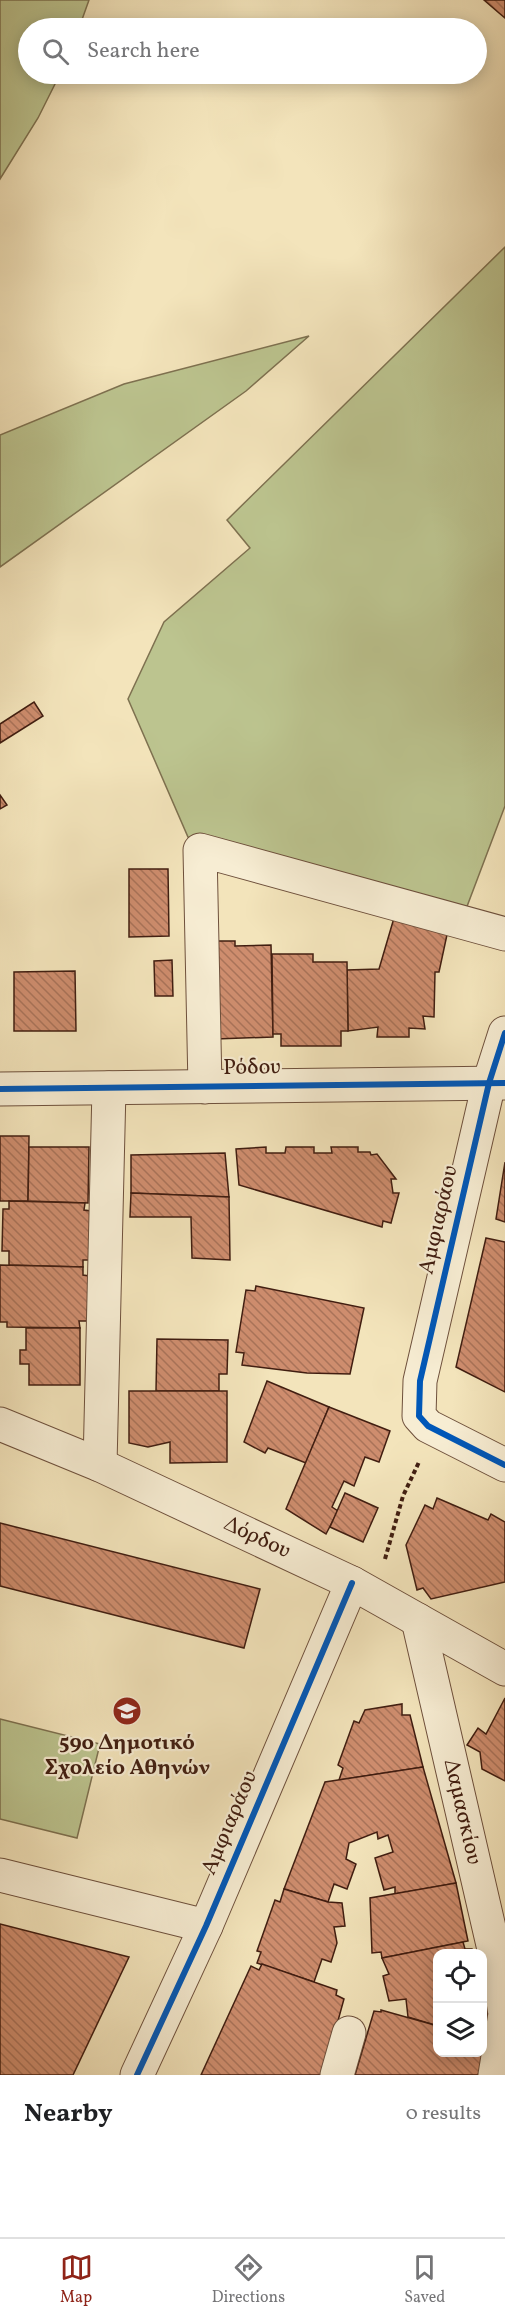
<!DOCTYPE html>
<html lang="en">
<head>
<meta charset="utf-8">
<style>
	body { margin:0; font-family:Vollkorn,serif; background:#f2f2f2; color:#202124 }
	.controls { position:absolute; right:18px; bottom:18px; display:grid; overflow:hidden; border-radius:12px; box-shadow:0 3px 15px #0003 }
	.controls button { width:54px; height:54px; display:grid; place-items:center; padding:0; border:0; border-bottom:2px solid #e0e0e0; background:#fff; color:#202124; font:30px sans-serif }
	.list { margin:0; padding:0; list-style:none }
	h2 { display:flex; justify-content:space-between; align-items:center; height:78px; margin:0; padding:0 24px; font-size:26px }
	h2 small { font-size:20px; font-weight:400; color:#757577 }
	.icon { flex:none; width:33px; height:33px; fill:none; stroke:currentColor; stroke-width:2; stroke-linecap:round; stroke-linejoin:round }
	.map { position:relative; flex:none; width:505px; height:2075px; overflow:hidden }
	.search { position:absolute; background:#fff; box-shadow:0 3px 15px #0003; left:18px; right:18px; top:18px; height:66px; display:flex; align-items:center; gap:15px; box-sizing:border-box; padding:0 21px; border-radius:33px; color:#757577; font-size:22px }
	.sheet { height:162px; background:#fff }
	nav { display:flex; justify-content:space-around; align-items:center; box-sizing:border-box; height:84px; border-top:2px solid #e0e0e0; background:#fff; font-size:16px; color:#757577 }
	nav a { display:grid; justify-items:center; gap:3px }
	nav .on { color:#8f2418 }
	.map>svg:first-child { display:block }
	.green { fill:#bcc48f; stroke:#7e7150; stroke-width:1.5 }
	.building { fill:url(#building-back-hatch); stroke:#411e11; stroke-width:1.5 }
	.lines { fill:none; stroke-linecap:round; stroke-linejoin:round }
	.minor-casing { stroke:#6e503c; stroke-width:35 }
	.path { stroke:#411e11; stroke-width:4; stroke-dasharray:4.5 3; stroke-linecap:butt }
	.minor { stroke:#f7edd3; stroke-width:33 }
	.cycleway-casing { stroke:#f7edd3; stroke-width:10 }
	.cycleway { stroke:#0057b8; stroke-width:6 }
	.labels { text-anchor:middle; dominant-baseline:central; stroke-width:4.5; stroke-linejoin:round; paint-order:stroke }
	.street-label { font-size:22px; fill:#411e11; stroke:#f7edd3 }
	.poi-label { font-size:22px; font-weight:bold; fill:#411e11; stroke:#f7edd3 }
</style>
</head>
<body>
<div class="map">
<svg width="505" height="2075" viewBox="0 0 505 2075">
	<defs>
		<pattern id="building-back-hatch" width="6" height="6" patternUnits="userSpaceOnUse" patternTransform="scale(1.5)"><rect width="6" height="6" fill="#ce8d6e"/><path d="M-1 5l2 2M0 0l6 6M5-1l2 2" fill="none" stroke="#a97359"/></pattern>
	</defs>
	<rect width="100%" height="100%" fill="#f3e4bb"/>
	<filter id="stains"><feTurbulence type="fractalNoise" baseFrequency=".00333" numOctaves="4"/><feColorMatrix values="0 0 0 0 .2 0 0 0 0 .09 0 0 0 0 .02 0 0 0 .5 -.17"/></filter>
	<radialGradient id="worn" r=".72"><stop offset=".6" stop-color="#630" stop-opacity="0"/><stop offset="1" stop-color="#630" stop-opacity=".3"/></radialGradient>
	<!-- green -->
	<g class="green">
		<polygon points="0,0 89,0 79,28 28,28 28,74 60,74 38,118 0,179"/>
		<polygon points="505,247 505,806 466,909 188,837 128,699 164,622 250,548 227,520"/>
		<polygon points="309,336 246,391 0,567 0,435 124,384"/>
		<polygon points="0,1719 100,1744 77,1838 0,1819"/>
	</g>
	<!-- building -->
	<g class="building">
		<polygon points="484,0 505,0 505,18 499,13"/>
		<polygon points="34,702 43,716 0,743 0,724"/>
		<polygon points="0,795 7,805 0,809"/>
		<polygon points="129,869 168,869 169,936 129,937"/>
		<polygon points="394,918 448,930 439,972 435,972 434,1017 423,1016 425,1029 409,1028 409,1037 377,1037 378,1027 348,1031 347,970 379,969"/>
		<polygon points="215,941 235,941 235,946 271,945 273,1037 216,1039"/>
		<polygon points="272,954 313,954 313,962 347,962 348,1031 341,1031 341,1046 281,1046 281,1034 273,1034"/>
		<polygon points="172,960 173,996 155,996 154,961"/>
		<polygon points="75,971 76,1031 14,1031 14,972"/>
		<polygon points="0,1136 29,1136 28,1201 0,1201"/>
		<polygon points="29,1147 89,1147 88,1203 28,1201"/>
		<polygon points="266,1147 266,1153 285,1153 286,1147 314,1147 314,1153 332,1153 331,1147 358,1147 358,1152 370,1152 371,1155 377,1154 396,1179 391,1179 393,1193 399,1193 391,1223 383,1221 382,1227 239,1185 236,1149"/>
		<polygon points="225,1153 229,1197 131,1193 131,1155"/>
		<polygon points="505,1162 505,1222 496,1219"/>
		<polygon points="131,1193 229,1197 230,1260 192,1258 191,1217 130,1217"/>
		<polygon points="9,1201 85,1203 84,1210 91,1211 90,1260 83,1260 83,1267 9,1265 9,1251 2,1251 3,1209 9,1209"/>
		<polygon points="486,1238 505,1242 505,1392 456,1367"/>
		<polygon points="0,1265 83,1267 83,1275 89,1276 87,1321 79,1321 80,1328 7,1327 7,1322 0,1322"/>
		<polygon points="256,1286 364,1308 350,1374 307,1373 242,1365 244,1353 236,1352 246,1290 255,1291"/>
		<polygon points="26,1328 80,1328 80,1385 29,1385 29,1364 20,1364 20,1350 26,1350"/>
		<polygon points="157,1339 228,1340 227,1374 219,1374 219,1391 156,1391"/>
		<polygon points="267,1381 329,1407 306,1463 268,1448 265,1453 244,1442"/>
		<polygon points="129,1391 227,1391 227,1462 170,1463 170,1442 148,1447 129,1443"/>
		<polygon points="329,1407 390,1431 379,1462 365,1457 354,1486 344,1481 332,1507 338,1511 326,1534 286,1509"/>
		<polygon points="345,1493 378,1508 363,1542 330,1527"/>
		<polygon points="437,1498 488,1520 491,1514 505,1522 505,1582 431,1599 423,1588 417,1590 406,1545 425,1505 433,1509"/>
		<polygon points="0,1523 260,1589 244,1648 0,1586"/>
		<polygon points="505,1698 505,1781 482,1769 480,1752 467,1745 478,1728 486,1734"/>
		<polygon points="402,1704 402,1715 410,1715 423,1767 339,1780 343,1768 338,1765 354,1721 359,1723 365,1710"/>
		<polygon points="423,1767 456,1883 395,1894 395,1887 384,1890 375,1858 393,1852 388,1835 378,1839 377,1832 349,1843 346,1859 356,1864 347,1889 334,1884 328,1902 284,1889 325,1782"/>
		<polygon points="456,1883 468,1941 382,1958 381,1952 372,1953 370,1898"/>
		<polygon points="284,1889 328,1902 342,1903 345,1926 334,1927 337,1943 331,1962 322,1959 314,1982 257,1963 261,1952 257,1951 275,1900 280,1902"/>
		<polygon points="0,1924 129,1957 73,2075 0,2075"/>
		<polygon points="463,1942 465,1949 472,1949 473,1954 438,1954 438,2026 408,2017 406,1999 389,2001 383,1976 389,1974 382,1958"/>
		<polygon points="262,1964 337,1990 336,1995 344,1999 323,2075 201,2075 251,1966 259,1970"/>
		<polygon points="482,1992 491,2028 483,2030 484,2039 482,2039"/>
		<polygon points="381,2010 438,2026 438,2052 482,2052 482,2039 489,2040 478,2075 355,2075 374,2011 381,2012"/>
	</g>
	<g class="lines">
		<!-- minor casing -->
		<g class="minor-casing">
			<g id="minor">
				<polyline points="505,1033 489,1083 420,1381 419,1416 428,1426 505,1465"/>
				<polyline points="205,1087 200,850 505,934"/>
				<polyline points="0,1089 505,1083"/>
				<polyline points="0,1424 100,1465 352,1583 505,1669"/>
				<polyline points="100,1465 109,1088"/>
				<polyline points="418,1620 496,1958 505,2014 495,2075"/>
				<polyline points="0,1875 206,1926"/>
				<polyline points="137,2075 206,1926 352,1583"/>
				<polyline points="337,2075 349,2033"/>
			</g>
		</g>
		<!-- path -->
		<polyline class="path" points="385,1559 403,1496 419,1462"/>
		<!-- minor -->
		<use href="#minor" class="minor"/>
		<!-- cycleway casing -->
		<g class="cycleway-casing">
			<g id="cycleway">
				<polyline points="505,1033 489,1083 420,1381 419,1416 428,1426 505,1465"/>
				<polyline points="0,1089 505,1083"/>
				<polyline points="137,2075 206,1926 352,1583"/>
			</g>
		</g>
		<!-- cycleway -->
		<use href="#cycleway" class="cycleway"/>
	</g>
	<!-- icons -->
	<defs>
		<g id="school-disc" transform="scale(1.5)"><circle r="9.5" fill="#8f2418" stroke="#f7edd3"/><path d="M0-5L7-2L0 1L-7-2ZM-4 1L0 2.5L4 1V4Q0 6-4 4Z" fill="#fff"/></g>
	</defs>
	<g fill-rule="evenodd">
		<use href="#school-disc" x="127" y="1711"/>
	</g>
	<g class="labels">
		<!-- street labels -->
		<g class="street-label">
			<text transform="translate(252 1068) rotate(-1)">Ρόδου</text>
			<text transform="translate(439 1220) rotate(-77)">Αμφιαράου</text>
			<text transform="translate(257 1538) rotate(25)">Δόρδου</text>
			<text transform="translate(462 1812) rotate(77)">Δαμασκίου</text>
			<text transform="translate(230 1823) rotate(-67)">Αμφιαράου</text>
		</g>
		<!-- poi labels -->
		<g class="poi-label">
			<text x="127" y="1743">59ο Δημοτικό<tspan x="127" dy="25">Σχολείο Αθηνών</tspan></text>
		</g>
	</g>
	<rect width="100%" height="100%" filter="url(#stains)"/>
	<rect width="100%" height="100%" fill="url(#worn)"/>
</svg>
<div class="controls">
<button><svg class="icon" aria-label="locate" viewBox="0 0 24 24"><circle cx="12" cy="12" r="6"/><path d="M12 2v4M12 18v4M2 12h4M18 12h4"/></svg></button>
<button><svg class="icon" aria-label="layers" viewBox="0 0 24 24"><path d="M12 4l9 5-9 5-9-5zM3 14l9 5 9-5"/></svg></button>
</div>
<div class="search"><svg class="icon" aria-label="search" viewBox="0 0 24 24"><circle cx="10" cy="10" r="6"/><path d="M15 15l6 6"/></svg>Search here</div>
</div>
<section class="sheet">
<h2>Nearby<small>0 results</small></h2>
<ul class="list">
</ul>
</section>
<nav>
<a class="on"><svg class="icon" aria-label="map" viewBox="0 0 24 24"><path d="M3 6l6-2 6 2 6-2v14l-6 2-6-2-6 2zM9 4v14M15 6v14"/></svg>Map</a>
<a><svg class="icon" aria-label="directions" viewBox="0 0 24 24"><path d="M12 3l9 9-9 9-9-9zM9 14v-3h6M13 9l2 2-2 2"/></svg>Directions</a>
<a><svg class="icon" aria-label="saved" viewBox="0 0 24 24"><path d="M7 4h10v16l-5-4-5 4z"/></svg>Saved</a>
</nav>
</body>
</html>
